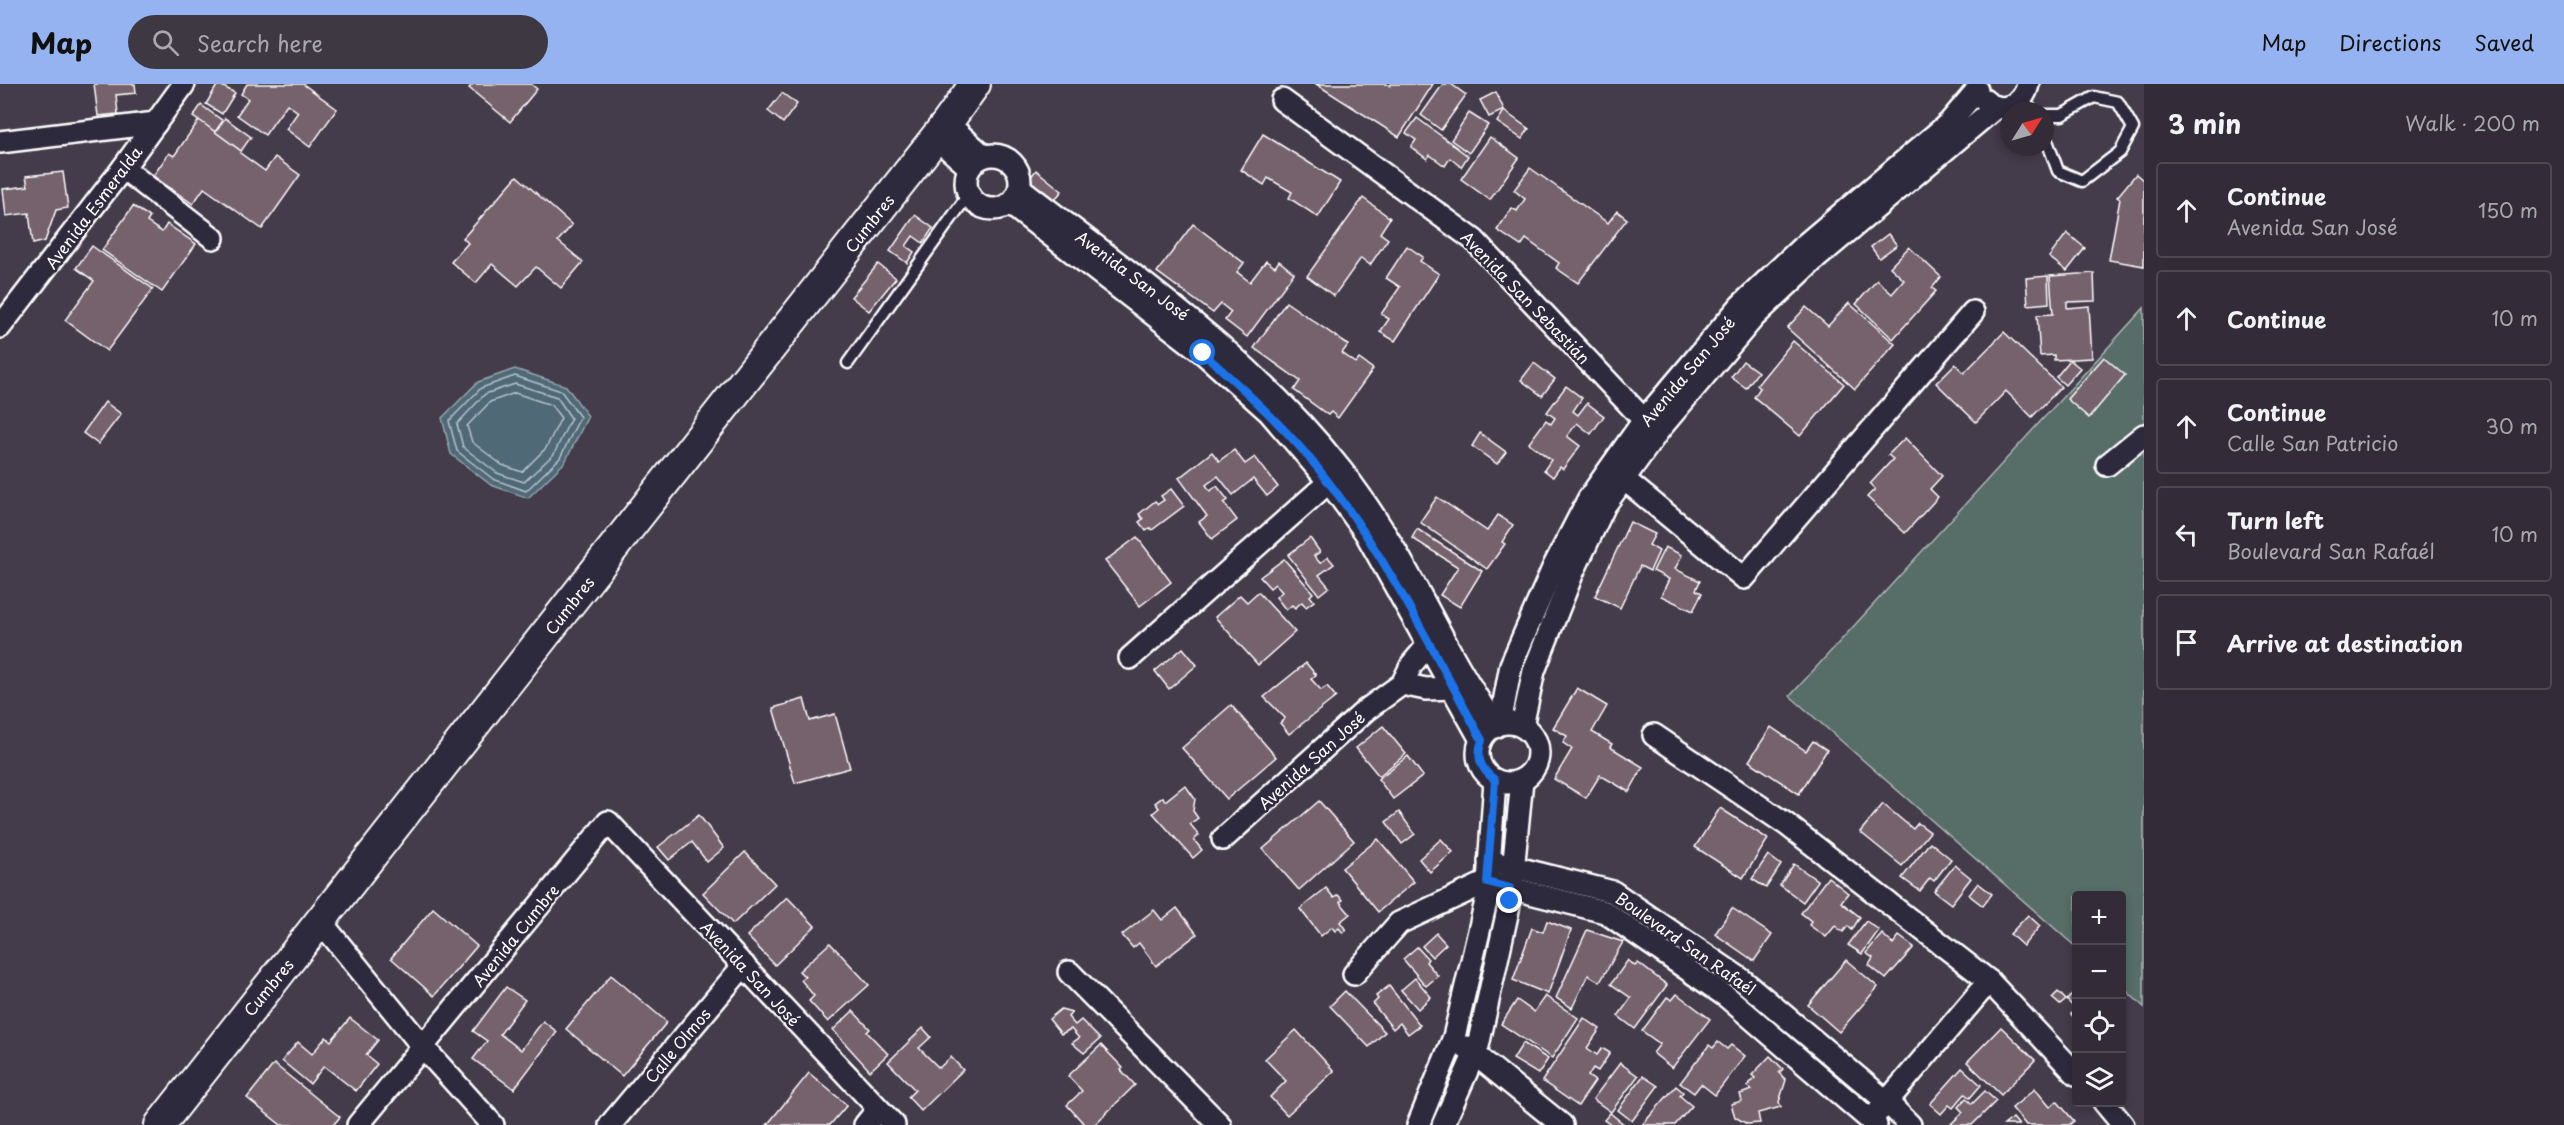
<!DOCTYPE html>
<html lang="en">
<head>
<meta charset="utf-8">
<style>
	body { margin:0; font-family:"Playpen Sans",sans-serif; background:#3e3843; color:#f1f3f6 }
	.controls { position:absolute; right:18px; bottom:18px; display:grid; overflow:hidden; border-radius:6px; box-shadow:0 3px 9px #0003 }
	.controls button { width:54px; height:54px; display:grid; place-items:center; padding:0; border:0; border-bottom:2px solid #4e4853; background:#332c38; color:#f1f3f6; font:30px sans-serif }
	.compass { position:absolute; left:2000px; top:18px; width:54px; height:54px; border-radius:50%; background:#332c38; box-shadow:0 3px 9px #0003; rotate:53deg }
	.stop { position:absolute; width:18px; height:18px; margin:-14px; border:4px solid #1a73e8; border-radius:50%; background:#fff }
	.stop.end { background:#1a73e8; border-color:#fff; box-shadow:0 2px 6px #0008 }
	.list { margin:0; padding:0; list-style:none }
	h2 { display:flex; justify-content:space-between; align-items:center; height:78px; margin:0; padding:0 24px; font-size:26px }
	h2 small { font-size:20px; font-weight:400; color:#a9a7ae }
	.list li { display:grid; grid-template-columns:39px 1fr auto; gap:18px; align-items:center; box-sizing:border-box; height:96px; margin:0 12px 12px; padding:0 12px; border:2px solid #4e4853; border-radius:6px }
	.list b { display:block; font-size:22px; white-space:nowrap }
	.list p { margin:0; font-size:20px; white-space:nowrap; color:#a9a7ae }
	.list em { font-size:20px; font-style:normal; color:#a9a7ae }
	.icon { flex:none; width:33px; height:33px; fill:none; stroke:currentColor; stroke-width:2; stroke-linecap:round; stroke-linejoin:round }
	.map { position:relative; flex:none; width:2144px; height:1041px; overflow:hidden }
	header { display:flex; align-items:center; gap:36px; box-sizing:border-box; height:84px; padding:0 30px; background:#95b2f1; color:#111 }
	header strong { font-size:28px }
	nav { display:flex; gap:33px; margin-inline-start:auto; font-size:21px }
	.search { width:420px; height:54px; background:#3e3843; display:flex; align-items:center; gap:15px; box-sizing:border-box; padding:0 21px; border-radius:33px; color:#a9a7ae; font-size:22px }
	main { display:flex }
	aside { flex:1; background:#332c38 }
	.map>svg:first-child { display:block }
	.green { fill:#576d68; stroke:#abb6b4; stroke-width:1.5 }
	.water { fill:#4f6977; stroke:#95a5ad; stroke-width:1.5 }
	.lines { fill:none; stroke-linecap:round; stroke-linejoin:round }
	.shore { stroke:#b9c3c9; stroke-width:1.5 }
	.building { fill:#76626d; stroke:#fff; stroke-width:1.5 }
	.lane-casing { stroke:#fff; stroke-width:15 }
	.street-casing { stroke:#fff; stroke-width:26 }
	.secondary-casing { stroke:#fff; stroke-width:34 }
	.lane { stroke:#2f2a3d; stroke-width:10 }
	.street { stroke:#2f2a3d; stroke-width:21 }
	.secondary { stroke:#2f2a3d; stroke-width:30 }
	.route { stroke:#1a73e8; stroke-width:8 }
	.labels { text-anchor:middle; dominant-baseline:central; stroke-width:5; stroke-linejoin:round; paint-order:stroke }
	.street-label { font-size:16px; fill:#fff; stroke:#2f2a3d }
</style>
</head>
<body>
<header>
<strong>Map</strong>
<div class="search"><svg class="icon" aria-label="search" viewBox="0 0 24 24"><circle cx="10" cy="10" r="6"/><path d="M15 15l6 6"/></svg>Search here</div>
<nav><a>Map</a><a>Directions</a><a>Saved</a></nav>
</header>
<main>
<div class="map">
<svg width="2144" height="1041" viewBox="0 0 2144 1041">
	<rect width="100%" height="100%" fill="#443b4b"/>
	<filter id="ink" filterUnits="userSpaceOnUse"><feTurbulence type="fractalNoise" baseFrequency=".0167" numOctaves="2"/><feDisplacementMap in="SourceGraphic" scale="12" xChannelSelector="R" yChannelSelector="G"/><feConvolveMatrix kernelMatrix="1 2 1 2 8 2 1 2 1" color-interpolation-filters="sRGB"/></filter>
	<g filter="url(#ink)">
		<!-- green -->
		<polygon class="green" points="2144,224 2144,923 2122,903 2122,812 2076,812 2076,863 1790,612"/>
		<!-- water -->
		<polygon class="water" points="515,285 566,302 588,332 565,378 528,414 491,401 451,370 442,334 478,298"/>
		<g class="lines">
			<!-- shore -->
			<g class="shore">
				<polygon points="515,292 561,307 580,333 560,374 526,407 493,395 457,367 449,337 481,304"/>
				<polygon points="515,300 557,313 571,334 554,370 524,398 497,389 463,363 457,340 485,310"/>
				<polygon points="515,309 551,321 561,334 546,364 522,388 502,381 472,358 467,342 490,318"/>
			</g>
		</g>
		<!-- building -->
		<g class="building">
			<polygon points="94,0 135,0 136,9 116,11 118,30 98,32"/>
			<polygon points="218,0 235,9 222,30 206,20"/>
			<polygon points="247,0 303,0 337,25 310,63 286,45 298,28 287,20 265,51 237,31 248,15 241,10"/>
			<polygon points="473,0 531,0 537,5 510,38 469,4"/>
			<polygon points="1316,0 1387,0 1390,2 1391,0 1433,0 1399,53"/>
			<polygon points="1443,0 1451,0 1466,11 1441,46 1421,31"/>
			<polygon points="1496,8 1504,26 1489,33 1480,16"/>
			<polygon points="782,9 797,20 783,39 768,27"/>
			<polygon points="201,21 223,37 215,48 193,33"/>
			<polygon points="1504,27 1529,45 1522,55 1497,38"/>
			<polygon points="1469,29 1488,41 1469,69 1451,56"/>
			<polygon points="225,34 251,53 241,67 215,48"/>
			<polygon points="1417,34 1468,72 1461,83 1450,74 1445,82 1430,71 1427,75 1411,63 1416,56 1406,49"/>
			<polygon points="199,36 241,67 240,69 265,87 275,73 300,91 262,145 204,104 193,120 153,92 169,69 174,72"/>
			<polygon points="1263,50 1340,98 1318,133 1289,114 1292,108 1268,94 1264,101 1241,86"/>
			<polygon points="1490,53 1519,74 1490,116 1461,95"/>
			<polygon points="1530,84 1608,139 1617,127 1627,135 1578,199 1556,184 1559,179 1526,155 1521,162 1497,146 1512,124 1517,127 1525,115 1514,106"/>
			<polygon points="1036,86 1062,107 1050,121 1025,101"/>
			<polygon points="63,88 68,124 56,126 45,157 33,160 29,129 6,132 3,105 28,102 26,92"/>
			<polygon points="2136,90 2144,97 2144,182 2109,176 2120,115 2117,113"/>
			<polygon points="517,92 572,141 558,157 583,178 561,204 536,183 518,202 492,180 476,199 451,178 468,159 463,154"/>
			<polygon points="1363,114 1390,134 1380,149 1388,155 1370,181 1361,174 1334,212 1307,192"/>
			<polygon points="133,122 150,133 147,138 162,148 167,140 196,160 162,208 102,166"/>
			<polygon points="915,131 933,144 923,159 913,152 906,162 914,168 907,179 890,167"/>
			<polygon points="1193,140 1244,179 1237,188 1250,198 1266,177 1275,183 1279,177 1294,189 1247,253 1225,236 1231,228 1221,220 1213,229 1157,188"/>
			<polygon points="2067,149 2085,164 2067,187 2049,173"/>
			<polygon points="1888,150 1897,161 1879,174 1871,163"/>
			<polygon points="92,162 153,205 107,267 65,236 94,197 76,184"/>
			<polygon points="1407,162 1423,173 1420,177 1439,190 1395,257 1380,248 1389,235 1381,230 1400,203 1386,194"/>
			<polygon points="1909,163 1941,193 1932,204 1936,207 1893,255 1856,220 1877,196 1892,210 1904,196 1890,183"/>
			<polygon points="878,180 896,194 869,227 851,213"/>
			<polygon points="2094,189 2095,217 2067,218 2067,224 2089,222 2092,274 2054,276 2054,271 2040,272 2037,231 2053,230 2050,192"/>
			<polygon points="2048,192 2049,219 2028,221 2026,194"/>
			<polygon points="1286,218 1348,261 1342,269 1356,279 1359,275 1373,285 1338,334 1331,328 1328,331 1294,306 1300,297 1254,264"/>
			<polygon points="1849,219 1895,260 1855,305 1787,244 1806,223 1828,242"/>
			<polygon points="2004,248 2061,303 2032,333 2006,307 1976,338 1936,299 1955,280 1964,289"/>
			<polygon points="1793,257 1844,300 1800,352 1754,313 1760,304 1757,301"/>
			<polygon points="2104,273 2125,291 2089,334 2067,315"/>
			<polygon points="2070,276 2080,284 2065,301 2056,293"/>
			<polygon points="1743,277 1758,288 1746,304 1731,293"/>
			<polygon points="1534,279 1555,295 1542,312 1521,296"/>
			<polygon points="1566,302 1582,314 1573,327 1578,331 1587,319 1604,332 1591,350 1577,339 1567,352 1580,362 1563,385 1560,383 1553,393 1544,386 1551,376 1529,359 1546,336 1551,340 1555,334 1547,328"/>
			<polygon points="105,318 121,330 98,360 83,349"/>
			<polygon points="1480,349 1506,368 1497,380 1472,362"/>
			<polygon points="1905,354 1942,392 1930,405 1938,413 1905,449 1867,413 1875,405 1870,400 1893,375 1888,371"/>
			<polygon points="1234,366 1245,380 1255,373 1278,403 1267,412 1253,395 1233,411 1218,392 1206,401 1210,407 1217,402 1228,416 1224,419 1237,436 1212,455 1199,438 1207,432 1179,394 1212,368 1219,377"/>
			<polygon points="1171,405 1184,422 1152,446 1150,444 1146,447 1139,438 1143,435 1139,430 1155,417 1158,420 1164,416 1161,412"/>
			<polygon points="1437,413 1487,447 1498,431 1513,441 1502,458 1505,460 1487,485 1420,438"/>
			<polygon points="1630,438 1655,450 1649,461 1659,467 1650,487 1640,482 1620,524 1595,512"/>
			<polygon points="1417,445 1482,487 1460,523 1440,511 1458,483 1412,454"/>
			<polygon points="1137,453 1171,498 1140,522 1105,477"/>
			<polygon points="1310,454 1320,468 1314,472 1320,479 1328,473 1334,480 1319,491 1329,503 1319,511 1288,471"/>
			<polygon points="1665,463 1682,471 1675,485 1700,497 1696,506 1702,509 1693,527 1661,512 1669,495 1653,487"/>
			<polygon points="1284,475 1313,509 1310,512 1314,517 1306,523 1302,518 1295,524 1292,521 1286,526 1276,513 1282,508 1275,500 1270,504 1260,493"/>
			<polygon points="1258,508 1295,548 1258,581 1215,533 1240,511 1247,518"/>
			<polygon points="1183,564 1197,581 1169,605 1155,587"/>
			<polygon points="1306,579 1316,591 1311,595 1321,606 1327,602 1336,613 1289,650 1280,639 1285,634 1264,613"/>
			<polygon points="1577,604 1607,622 1592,648 1612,660 1610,663 1643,683 1629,708 1600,691 1586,714 1554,695 1572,665 1563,659 1567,652 1553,644"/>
			<polygon points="804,615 810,637 835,630 850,684 795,699 773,624"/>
			<polygon points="1231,621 1276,673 1227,715 1182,664"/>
			<polygon points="1383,642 1406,670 1379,692 1356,664"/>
			<polygon points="1771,643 1806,667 1813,657 1827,666 1799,710 1749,677"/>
			<polygon points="1408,672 1423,692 1393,715 1378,695"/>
			<polygon points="1185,701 1195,715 1193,727 1198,734 1190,740 1199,751 1194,756 1202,766 1193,774 1153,729 1159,724 1155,719 1163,713 1165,717"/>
			<polygon points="1319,717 1354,757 1299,806 1263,765"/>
			<polygon points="1883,720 1913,745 1918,739 1930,748 1902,782 1860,748"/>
			<polygon points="1720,724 1768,755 1743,794 1695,763"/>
			<polygon points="1399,728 1415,750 1402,760 1386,738"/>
			<polygon points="699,731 724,764 707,778 692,758 669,776 658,763"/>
			<polygon points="1378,755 1414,798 1378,828 1342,784"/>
			<polygon points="1441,755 1453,768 1430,788 1419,775"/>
			<polygon points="1930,758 1951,775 1934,797 1930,794 1920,807 1902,794"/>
			<polygon points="745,768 775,800 733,840 703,809"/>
			<polygon points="1768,771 1781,781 1766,804 1752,795"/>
			<polygon points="1794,780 1818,797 1803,818 1780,801"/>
			<polygon points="1955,781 1971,794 1951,820 1934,807"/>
			<polygon points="1828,793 1848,809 1841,818 1860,833 1852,846 1848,842 1843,848 1835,842 1826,853 1809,841 1811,837 1801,829"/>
			<polygon points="1978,799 1992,810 1983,822 1969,811"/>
			<polygon points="1326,804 1334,814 1338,811 1343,816 1340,818 1350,830 1340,838 1346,846 1343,849 1339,844 1335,847 1332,843 1321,852 1300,825"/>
			<polygon points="787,813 815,842 775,881 747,852"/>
			<polygon points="433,824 477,862 434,912 391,874"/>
			<polygon points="1177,824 1197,850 1156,882 1139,859 1133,864 1122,851 1154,826 1162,836"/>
			<polygon points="1732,824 1772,851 1754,877 1715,850"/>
			<polygon points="2028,831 2040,842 2023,862 2010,850"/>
			<polygon points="1547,837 1571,846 1548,910 1513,896 1532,844 1543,848"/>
			<polygon points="1866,837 1879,846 1862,870 1848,861"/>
			<polygon points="1587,846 1623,858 1600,898 1588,891 1572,924 1556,914"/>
			<polygon points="1436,849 1446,860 1432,873 1422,862"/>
			<polygon points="1882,850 1893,860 1899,852 1914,863 1886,895 1869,881 1873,874 1866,869"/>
			<polygon points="830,859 869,901 828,938 809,917 814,912 801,896 805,893 799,887"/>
			<polygon points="1417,863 1428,875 1426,878 1438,892 1426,902 1403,875"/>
			<polygon points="1628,876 1635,882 1638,879 1667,901 1635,945 1618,932 1631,914 1611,900"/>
			<polygon points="1846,876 1878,903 1839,948 1808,921"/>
			<polygon points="611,891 667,938 622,992 566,945"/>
			<polygon points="1415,894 1431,913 1418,925 1401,906"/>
			<polygon points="1389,902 1420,941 1408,950 1400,939 1393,945 1373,920 1378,915 1376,912"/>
			<polygon points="506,903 525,916 500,950 521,966 543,937 557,948 514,1005 473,975 487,957 473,947"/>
			<polygon points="1345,907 1385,948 1369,963 1330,922"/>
			<polygon points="2076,907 2076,936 2071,930 2076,926 2067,916"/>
			<polygon points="2058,908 2066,916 2060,921 2052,914"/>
			<polygon points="1677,910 1710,935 1672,984 1653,969 1660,960 1642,947 1667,913 1672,916"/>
			<polygon points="1545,912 1578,934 1552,974 1501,940 1517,916 1534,928"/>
			<polygon points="1061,925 1072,928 1068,933 1075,941 1081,936 1100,955 1084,969 1072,959 1079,954 1071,945 1061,950 1049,935"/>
			<polygon points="853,927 870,945 867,948 888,970 870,987 833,946"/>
			<polygon points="350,934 378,956 366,971 377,980 356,1007 324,982 310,1000 282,977 298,958 312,970 326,953 331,957"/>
			<polygon points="1584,934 1600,945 1587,964 1597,971 1602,964 1610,969 1598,987 1593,984 1588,992 1595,997 1578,1022 1542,997"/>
			<polygon points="2001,943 2035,976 2001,1011 1967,978"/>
			<polygon points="923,944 931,953 919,964 939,984 951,973 963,986 921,1027 908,1013 915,1006 888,978"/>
			<polygon points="1296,946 1334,987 1287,1031 1270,1013 1286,997 1265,975"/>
			<polygon points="1718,958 1727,965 1731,961 1745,972 1715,1011 1701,1000 1694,1009 1680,999 1709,961 1713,964"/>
			<polygon points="1523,959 1548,975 1538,990 1513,975"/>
			<polygon points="1101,961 1123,984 1121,986 1135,1001 1094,1041 1085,1041 1067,1021 1082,1007 1068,992"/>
			<polygon points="1770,972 1783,985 1779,989 1786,996 1779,1018 1781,1023 1758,1029 1760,1039 1747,1040 1735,1033 1731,1020 1742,1017 1740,1010 1752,1006 1747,1002 1755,994 1752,991"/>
			<polygon points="1620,979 1638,992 1611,1028 1593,1015"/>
			<polygon points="274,980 340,1033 333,1041 281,1041 247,1014"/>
			<polygon points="1962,984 1981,1001 1970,1014 1965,1010 1953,1024 1949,1021 1941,1030 1930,1020"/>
			<polygon points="809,989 847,1021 830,1041 767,1041"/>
			<polygon points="1643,992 1658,1002 1632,1037 1618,1026"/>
			<polygon points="1676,1002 1683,1008 1680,1012 1692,1022 1675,1041 1642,1041"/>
			<polygon points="2035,1005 2050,1023 2057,1017 2074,1037 2069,1041 2026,1041 2012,1024"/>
			<polygon points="1985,1007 1996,1017 1972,1041 1950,1041 1963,1028 1958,1023 1966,1014 1972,1020"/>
			<polygon points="1610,1029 1625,1041 1611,1041 1604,1036"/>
			<polygon points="2013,1034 2019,1041 2004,1041"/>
		</g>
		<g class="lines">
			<!-- lane casing -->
			<g class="lane-casing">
				<g id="lane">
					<polyline points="2021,15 2033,27"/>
					<polyline points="2045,31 2062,31 2094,13 2118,18 2133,44 2120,68 2082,97 2058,87 2045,51"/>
					<polyline points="848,279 968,111"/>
				</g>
			</g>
			<!-- street casing -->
			<g class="street-casing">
				<g id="street">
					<polyline points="1282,16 1474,156 1644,336"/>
					<path d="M1984,16c17,16 40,5 44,-16"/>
					<polyline points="947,39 984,72"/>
					<polyline points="936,54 969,83"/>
					<polyline points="0,58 156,39"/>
					<circle cx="993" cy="98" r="27"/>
					<polyline points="123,84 213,154"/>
					<path d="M1020,104c114,89 232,168 322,283 43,55 74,116 107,178 14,27 31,52 46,78"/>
					<polyline points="1010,120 1203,269 1269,328 1329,398 1365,448 1481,656"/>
					<polyline points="0,243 123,84 184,0"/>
					<polyline points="2107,381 2144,351"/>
					<polyline points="1613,386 1744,494 1973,228"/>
					<polyline points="1130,574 1339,389"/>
					<polyline points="1402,600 1426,605 1454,604"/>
					<circle cx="1508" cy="669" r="30"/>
					<polyline points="1500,640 1511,581 1554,482 1589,414 1644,336 1741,221 1801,164 1949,39 1977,6"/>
					<polyline points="1522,642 1534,587 1573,488 1605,421 1659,346 1754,233 1813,177 1996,23"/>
					<polyline points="1654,651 1786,740 1989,897 2076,990"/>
					<polyline points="1223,755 1366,626 1402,600 1412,580 1429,560"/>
					<polyline points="1489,777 1613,808 1741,895 1887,1018 1910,1041"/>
					<polyline points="321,838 423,963 493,1041"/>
					<polyline points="1069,888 1220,1041"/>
					<polyline points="1354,890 1399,839 1487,798 1605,828 1727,913 1876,1041"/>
					<polyline points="1466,963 1562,1041"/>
					<polyline points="2104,1018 2123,1041"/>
					<polyline points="1879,1027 1989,897"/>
					<polyline points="358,1041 608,738 894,1041"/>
					<polyline points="610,1041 744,881"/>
					<polyline points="865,1041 878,1025"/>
					<polyline points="1418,1041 1454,953 1487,813 1495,696"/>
					<polyline points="1443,1041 1478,962 1510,817 1522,696"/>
				</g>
			</g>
			<!-- secondary casing -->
			<g class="secondary-casing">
				<polyline id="secondary" points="160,1041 947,39 975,0"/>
			</g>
			<!-- lane -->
			<use href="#lane" class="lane"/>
			<!-- street -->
			<use href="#street" class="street"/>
			<!-- secondary -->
			<use href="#secondary" class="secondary"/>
		</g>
	</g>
	<g class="lines" filter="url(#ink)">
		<!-- route -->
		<path class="route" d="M1203,269c46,41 90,81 127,131 60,79 104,169 152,256 -6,17 -2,29 13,40l-8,102 23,6v13"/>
	</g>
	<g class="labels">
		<!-- street labels -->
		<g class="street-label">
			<text transform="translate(93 123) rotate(-53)">Avenida Esmeralda</text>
			<text transform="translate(869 139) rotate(-52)">Cumbres</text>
			<text transform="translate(1133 191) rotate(37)">Avenida San José</text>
			<text transform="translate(1526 213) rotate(46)">Avenida San Sebastián</text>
			<text transform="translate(1687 287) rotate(-50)">Avenida San José</text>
			<text transform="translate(569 521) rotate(-52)">Cumbres</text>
			<text transform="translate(1311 676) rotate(-42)">Avenida San José</text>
			<text transform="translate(515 851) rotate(-51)">Avenida Cumbre</text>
			<text transform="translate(1686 859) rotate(35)">Boulevard San Rafaél</text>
			<text transform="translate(751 889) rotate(47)">Avenida San José</text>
			<text transform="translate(268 903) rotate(-51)">Cumbres</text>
			<text transform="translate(677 961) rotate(-50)">Calle Olmos</text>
		</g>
	</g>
</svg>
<div class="controls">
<button>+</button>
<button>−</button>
<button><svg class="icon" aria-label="locate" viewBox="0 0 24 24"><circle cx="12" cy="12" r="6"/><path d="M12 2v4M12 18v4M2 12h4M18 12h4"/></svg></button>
<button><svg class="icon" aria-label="layers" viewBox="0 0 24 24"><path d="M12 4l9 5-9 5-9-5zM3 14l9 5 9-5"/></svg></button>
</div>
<svg class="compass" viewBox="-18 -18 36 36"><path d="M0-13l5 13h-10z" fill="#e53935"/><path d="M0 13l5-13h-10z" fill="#a9a7ae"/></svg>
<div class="stop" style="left:1203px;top:269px"></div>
<div class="stop end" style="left:1510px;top:817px"></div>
</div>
<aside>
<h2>3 min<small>Walk · 200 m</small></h2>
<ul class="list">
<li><svg class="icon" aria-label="ahead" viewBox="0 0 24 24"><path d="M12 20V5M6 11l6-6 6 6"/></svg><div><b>Continue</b><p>Avenida San José</p></div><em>150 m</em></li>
<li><svg class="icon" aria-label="ahead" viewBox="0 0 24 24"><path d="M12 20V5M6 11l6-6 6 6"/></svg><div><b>Continue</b></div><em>10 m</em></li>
<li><svg class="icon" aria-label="ahead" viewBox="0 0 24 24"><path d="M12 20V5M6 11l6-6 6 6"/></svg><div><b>Continue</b><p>Calle San Patricio</p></div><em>30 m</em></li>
<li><svg class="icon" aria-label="left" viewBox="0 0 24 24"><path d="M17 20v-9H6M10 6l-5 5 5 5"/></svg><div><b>Turn left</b><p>Boulevard San Rafaél</p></div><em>10 m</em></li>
<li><svg class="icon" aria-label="arrive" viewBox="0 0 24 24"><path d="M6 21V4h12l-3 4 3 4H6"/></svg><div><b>Arrive at destination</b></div></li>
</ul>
</aside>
</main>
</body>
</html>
